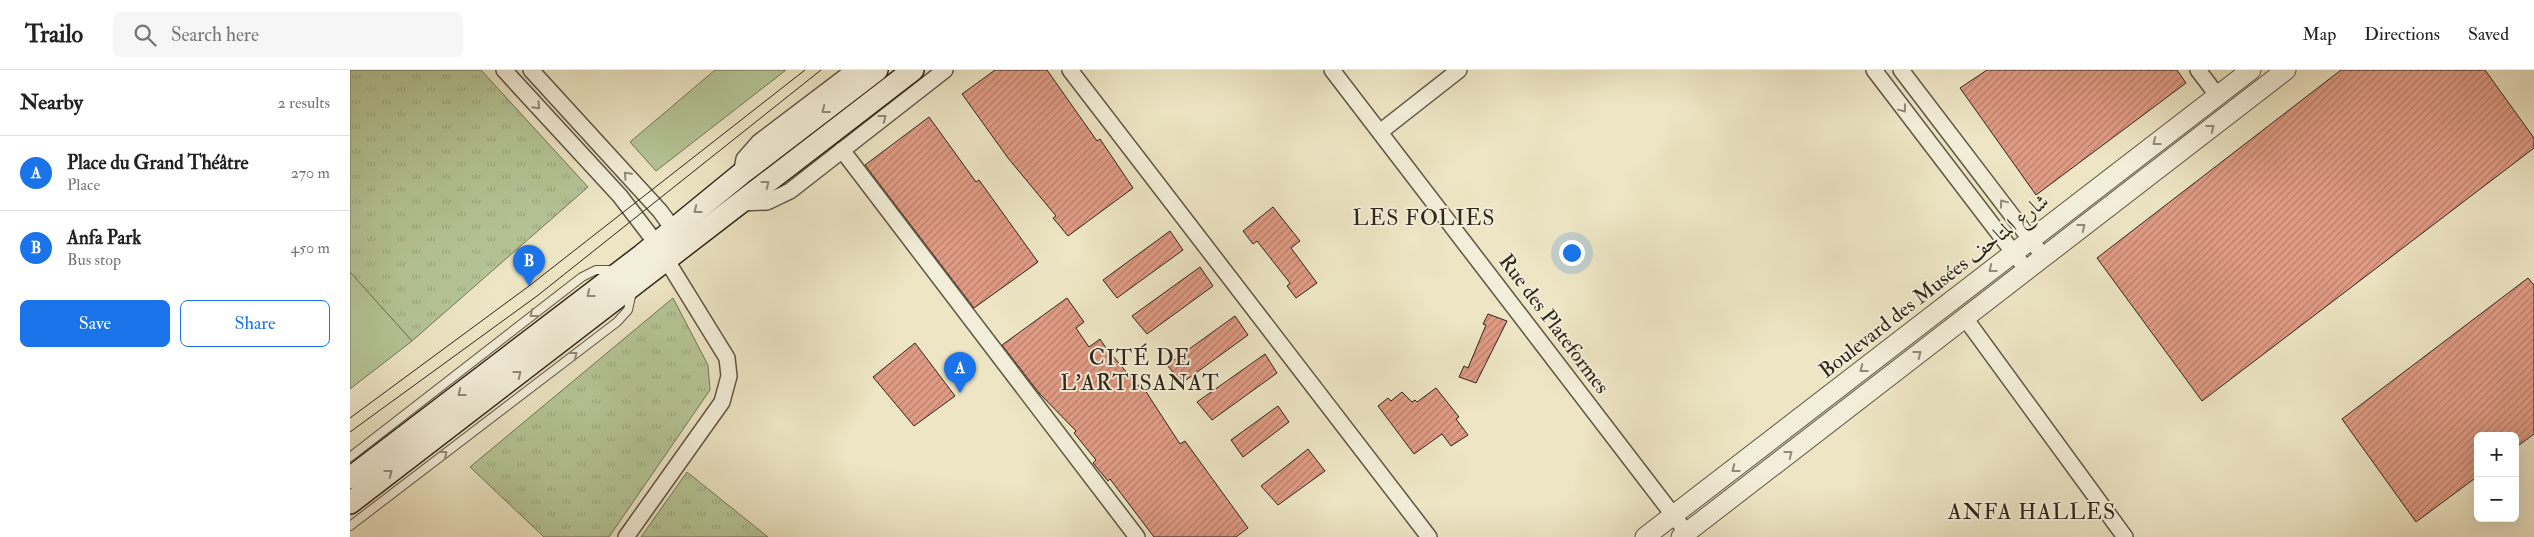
<!DOCTYPE html>
<html lang="en">
<head>
<meta charset="utf-8">
<style>
	body { margin:0; font-family:"IM FELL Double Pica",Amiri,serif; background:#f6f6f6; color:#222 }
	.controls { position:absolute; right:15px; bottom:15px; display:grid; overflow:hidden; border-radius:8px; box-shadow:0 5px 20px #0002 }
	.controls button { width:45px; height:45px; display:grid; place-items:center; padding:0; border:0; border-bottom:1px solid #e0e0e0; background:#fff; color:#222; font:25px sans-serif }
	.you { position:absolute; left:1221px; top:182px; width:18px; height:18px; margin:-12px; border:4px solid #fff; border-radius:50%; background:#1a73e8; box-shadow:0 0 0 8px #1a73e833 }
	.badge { display:grid; place-items:center; width:32px; height:32px; border-radius:50%; background:#1a73e8; color:#fff; font-size:16px; font-weight:700 }
	.pin { position:absolute; translate:-50% -41px; filter:drop-shadow(0 1px 2px #0008) }
	.pin::after { content:''; position:absolute; top:26px; width:18px; height:15px; background:inherit; clip-path:polygon(0 0,100% 0,50% 100%) }
	.list { margin:0; padding:0; list-style:none }
	h2 { display:flex; justify-content:space-between; align-items:center; height:65px; margin:0; padding:0 20px; font-size:21px }
	h2 small { font-size:16px; font-weight:400; color:#767676 }
	.list li { display:grid; grid-template-columns:32px 1fr auto; gap:15px; align-items:center; box-sizing:border-box; height:75px; padding:0 20px; border-top:1px solid #e0e0e0 }
	.list b { display:block; font-size:19px; white-space:nowrap }
	.list p { margin:0; font-size:16px; white-space:nowrap; color:#767676 }
	.list em { font-size:16px; font-style:normal; color:#767676 }
	.actions { display:flex; gap:10px; padding:15px 20px }
	.actions a { flex:1; padding:11px 0; border:1px solid #1a73e8; border-radius:8px; text-align:center; font-size:18px; color:#1a73e8 }
	.actions .main { background:#1a73e8; color:#fff }
	.icon { flex:none; width:28px; height:28px; fill:none; stroke:currentColor; stroke-width:2; stroke-linecap:round; stroke-linejoin:round }
	.map { position:relative; flex:none; width:2184px; height:467px; overflow:hidden }
	header { display:flex; align-items:center; gap:30px; box-sizing:border-box; height:70px; padding:0 25px; background:#fff; border-bottom:1px solid #e0e0e0 }
	header strong { font-size:24px }
	nav { display:flex; gap:28px; margin-inline-start:auto; font-size:18px }
	.search { width:350px; height:45px; background:#f6f6f6; display:flex; align-items:center; gap:12px; box-sizing:border-box; padding:0 18px; border-radius:8px; color:#767676; font-size:19px }
	main { display:flex }
	aside { flex:1; background:#fff }
	.map>svg:first-child { display:block }
	.grass { fill:url(#grass-tufts); stroke:#727558 }
	.park { fill:#b5c596; stroke:#727558 }
	.building { fill:url(#building-hatch); stroke:#2f251a }
	.lines { fill:none; stroke-linecap:round; stroke-linejoin:round }
	.service-casing { stroke:#5e5544; stroke-width:10 }
	.minor-casing { stroke:#5e5544; stroke-width:18 }
	.tertiary-casing { stroke:#5e5544; stroke-width:21 }
	.secondary-casing { stroke:#2f251a; stroke-width:24 }
	.service { stroke:#f3eed9; stroke-width:8 }
	.minor { stroke:#f3eed9; stroke-width:15 }
	.tertiary { stroke:#f3eed9; stroke-width:19 }
	.secondary { stroke:#f3eed9; stroke-width:21 }
	.tram { stroke:#2f251a; stroke-width:1 }
	.oneway { stroke:#918a7a }
	.labels { text-anchor:middle; dominant-baseline:central; stroke-width:4; stroke-linejoin:round; paint-order:stroke }
	.street-label { font-size:21px; fill:#2f251a; stroke:#f3eed9 }
	.neighbourhood-label { font-size:22px; letter-spacing:1px; fill:#2f251a; stroke:#f3eed9 }
</style>
</head>
<body>
<header>
<strong>Trailo</strong>
<div class="search"><svg class="icon" aria-label="search" viewBox="0 0 24 24"><circle cx="10" cy="10" r="6"/><path d="M15 15l6 6"/></svg>Search here</div>
<nav><a>Map</a><a>Directions</a><a>Saved</a></nav>
</header>
<main>
<aside>
<h2>Nearby<small>2 results</small></h2>
<ul class="list">
<li><span class="badge">A</span><div><b>Place du Grand Théâtre</b><p>Place</p></div><em>270 m</em></li>
<li><span class="badge">B</span><div><b>Anfa Park</b><p>Bus stop</p></div><em>450 m</em></li>
</ul>
<div class="actions"><a class="main">Save</a><a>Share</a></div>
</aside>
<div class="map">
<svg width="2184" height="467" viewBox="0 0 2184 467">
	<defs>
		<pattern id="grass-tufts" width="24" height="20" patternUnits="userSpaceOnUse" patternTransform="scale(1.25)"><rect width="24" height="20" fill="#b5c596"/><path d="M3 7l-1-3M5 7V3M7 7l1-3M15 17l-1-3M17 17v-4M19 17l1-3" fill="none" stroke="#9ca981"/></pattern>
		<pattern id="building-hatch" width="6" height="6" patternUnits="userSpaceOnUse" patternTransform="scale(1.25)"><rect width="6" height="6" fill="#e09b84"/><path d="M-1 1l2-2M0 6l6-6M5 7l2-2" fill="none" stroke="#b67e6b"/></pattern>
	</defs>
	<rect width="100%" height="100%" fill="#ede5c4"/>
	<filter id="stains"><feTurbulence type="fractalNoise" baseFrequency=".004" numOctaves="4"/><feColorMatrix values="0 0 0 0 .2 0 0 0 0 .09 0 0 0 0 .02 0 0 0 .5 -.17"/></filter>
	<radialGradient id="worn" r=".72"><stop offset=".6" stop-color="#630" stop-opacity="0"/><stop offset="1" stop-color="#630" stop-opacity=".3"/></radialGradient>
	<!-- grass -->
	<g class="grass">
		<polygon points="0,0 131,0 238,117 62,271 0,202"/>
		<polygon points="323,228 358,295 360,320 259,467 194,467 120,397"/>
		<polygon points="337,402 418,467 291,467"/>
	</g>
	<!-- park -->
	<g class="park">
		<polygon points="365,0 436,0 306,101 280,72"/>
		<polygon points="0,202 62,271 0,319"/>
	</g>
	<!-- building -->
	<g class="building">
		<polygon points="645,0 697,0 747,71 750,69 783,118 718,166 703,148 706,146 658,88 612,24"/>
		<polygon points="1637,0 1827,0 1836,13 1686,125 1610,18"/>
		<polygon points="1991,0 2135,0 2184,68 2184,78 1852,331 1747,188"/>
		<polygon points="579,47 626,112 629,110 688,192 624,238 515,95"/>
		<polygon points="923,137 950,171 941,178 967,213 946,228 937,216 940,213 907,171 903,174 893,161"/>
		<polygon points="820,161 833,180 767,228 753,210"/>
		<polygon points="850,197 863,216 797,264 782,246"/>
		<polygon points="2178,208 2184,215 2184,364 2165,378 2165,366 2128,366 2128,406 2066,452 1992,349"/>
		<polygon points="717,228 734,252 726,258 739,277 750,269 762,287 763,286 788,316 791,314 830,374 835,371 898,458 886,467 804,467 760,409 758,411 743,393 746,390 724,363 726,361 689,323 652,275"/>
		<polygon points="1138,244 1157,251 1126,313 1109,307 1114,296 1118,298 1136,255 1133,254"/>
		<polygon points="885,246 898,265 832,313 817,295"/>
		<polygon points="565,273 605,326 564,356 523,307"/>
		<polygon points="915,284 927,303 862,350 847,332"/>
		<polygon points="1086,318 1109,347 1106,349 1118,365 1101,376 1092,364 1064,384 1028,336 1038,328 1041,331 1052,322 1062,332 1065,330 1067,332"/>
		<polygon points="928,336 939,352 893,387 881,370"/>
		<polygon points="958,379 975,401 928,435 911,416"/>
	</g>
	<g class="lines">
		<!-- service casing -->
		<g class="service-casing">
			<g id="service">
				<polyline points="0,387 232,207 246,200 266,200"/>
				<polyline points="0,456 267,252 278,240 282,222"/>
			</g>
		</g>
		<!-- minor casing -->
		<g class="minor-casing">
			<g id="minor">
				<polyline points="154,0 270,126 306,173 377,288 379,306 372,332 276,467"/>
				<polyline points="181,0 310,141 329,167"/>
				<polyline points="720,0 1079,467"/>
				<polyline points="982,0 1337,463"/>
				<polyline points="1524,0 1676,199"/>
				<polyline points="1551,0 1693,186"/>
				<polyline points="1848,0 1867,25"/>
				<polyline points="1030,62 1109,0"/>
				<polyline points="492,80 787,467"/>
				<polyline points="391,104 394,89 409,72 504,0"/>
				<polyline points="390,133 417,132 440,121 595,0"/>
				<polyline points="1615,248 1775,467"/>
			</g>
		</g>
		<!-- tertiary casing -->
		<g class="tertiary-casing">
			<g id="tertiary">
				<polyline points="1295,467 1901,0"/>
				<polyline points="1331,467 1936,0"/>
			</g>
		</g>
		<!-- secondary casing -->
		<g class="secondary-casing">
			<g id="secondary">
				<polyline points="0,408 292,185 391,104 527,0"/>
				<polyline points="0,433 563,0"/>
			</g>
		</g>
		<!-- service -->
		<use href="#service" class="service"/>
		<!-- minor -->
		<use href="#minor" class="minor"/>
		<!-- tertiary -->
		<use href="#tertiary" class="tertiary"/>
		<!-- secondary -->
		<use href="#secondary" class="secondary"/>
		<!-- tram -->
		<g class="tram">
			<polyline points="0,348 179,216 455,0"/>
			<polyline points="0,362 187,226 471,0"/>
		</g>
	</g>
	<!-- one-way arrows -->
	<defs><path id="oneway-chevron" d="M-2-3.5L2.5 0L-2 3.5" fill="none" stroke-width="1.6" stroke-linecap="round" stroke-linejoin="round" transform="scale(1.25)"/></defs>
	<g class="oneway">
		<use href="#oneway-chevron" transform="translate(187 36) rotate(47)"/>
		<use href="#oneway-chevron" transform="translate(1553 39) rotate(53)"/>
		<use href="#oneway-chevron" transform="translate(475 40) rotate(142)"/>
		<use href="#oneway-chevron" transform="translate(533 48) rotate(-38)"/>
		<use href="#oneway-chevron" transform="translate(1861 58) rotate(-38)"/>
		<use href="#oneway-chevron" transform="translate(1806 72) rotate(142)"/>
		<use href="#oneway-chevron" transform="translate(277 105) rotate(-133)"/>
		<use href="#oneway-chevron" transform="translate(416 114) rotate(-38)"/>
		<use href="#oneway-chevron" transform="translate(1653 133) rotate(-127)"/>
		<use href="#oneway-chevron" transform="translate(347 140) rotate(142)"/>
		<use href="#oneway-chevron" transform="translate(1732 157) rotate(-38)"/>
		<use href="#oneway-chevron" transform="translate(1642 199) rotate(142)"/>
		<use href="#oneway-chevron" transform="translate(240 224) rotate(142)"/>
		<use href="#oneway-chevron" transform="translate(183 244) rotate(142)"/>
		<use href="#oneway-chevron" transform="translate(1568 284) rotate(-38)"/>
		<use href="#oneway-chevron" transform="translate(224 285) rotate(-37)"/>
		<use href="#oneway-chevron" transform="translate(1513 299) rotate(142)"/>
		<use href="#oneway-chevron" transform="translate(168 304) rotate(-38)"/>
		<use href="#oneway-chevron" transform="translate(111 323) rotate(142)"/>
		<use href="#oneway-chevron" transform="translate(94 384) rotate(-37)"/>
		<use href="#oneway-chevron" transform="translate(1439 384) rotate(-38)"/>
		<use href="#oneway-chevron" transform="translate(1385 399) rotate(142)"/>
		<use href="#oneway-chevron" transform="translate(39 403) rotate(-37)"/>
	</g>
	<g class="labels">
		<!-- street labels -->
		<g class="street-label">
			<text transform="translate(1584 216) rotate(-38)">Boulevard des Musées شارع المتاحف</text>
			<text transform="translate(1204 254) rotate(53)">Rue des Plateformes</text>
		</g>
		<!-- neighbourhood labels -->
		<g class="neighbourhood-label">
			<text x="1074" y="148">LES FOLIES</text>
			<text x="790" y="288">CITÉ DE<tspan x="790" dy="25">L'ARTISANAT</tspan></text>
			<text x="1682" y="442">ANFA HALLES</text>
		</g>
	</g>
	<rect width="100%" height="100%" filter="url(#stains)"/>
	<rect width="100%" height="100%" fill="url(#worn)"/>
</svg>
<div class="controls">
<button>+</button>
<button>−</button>
</div>
<div class="you"></div>
<div class="pin badge" style="left:610px;top:323px">A</div>
<div class="pin badge" style="left:179px;top:216px">B</div>
</div>
</main>
</body>
</html>
